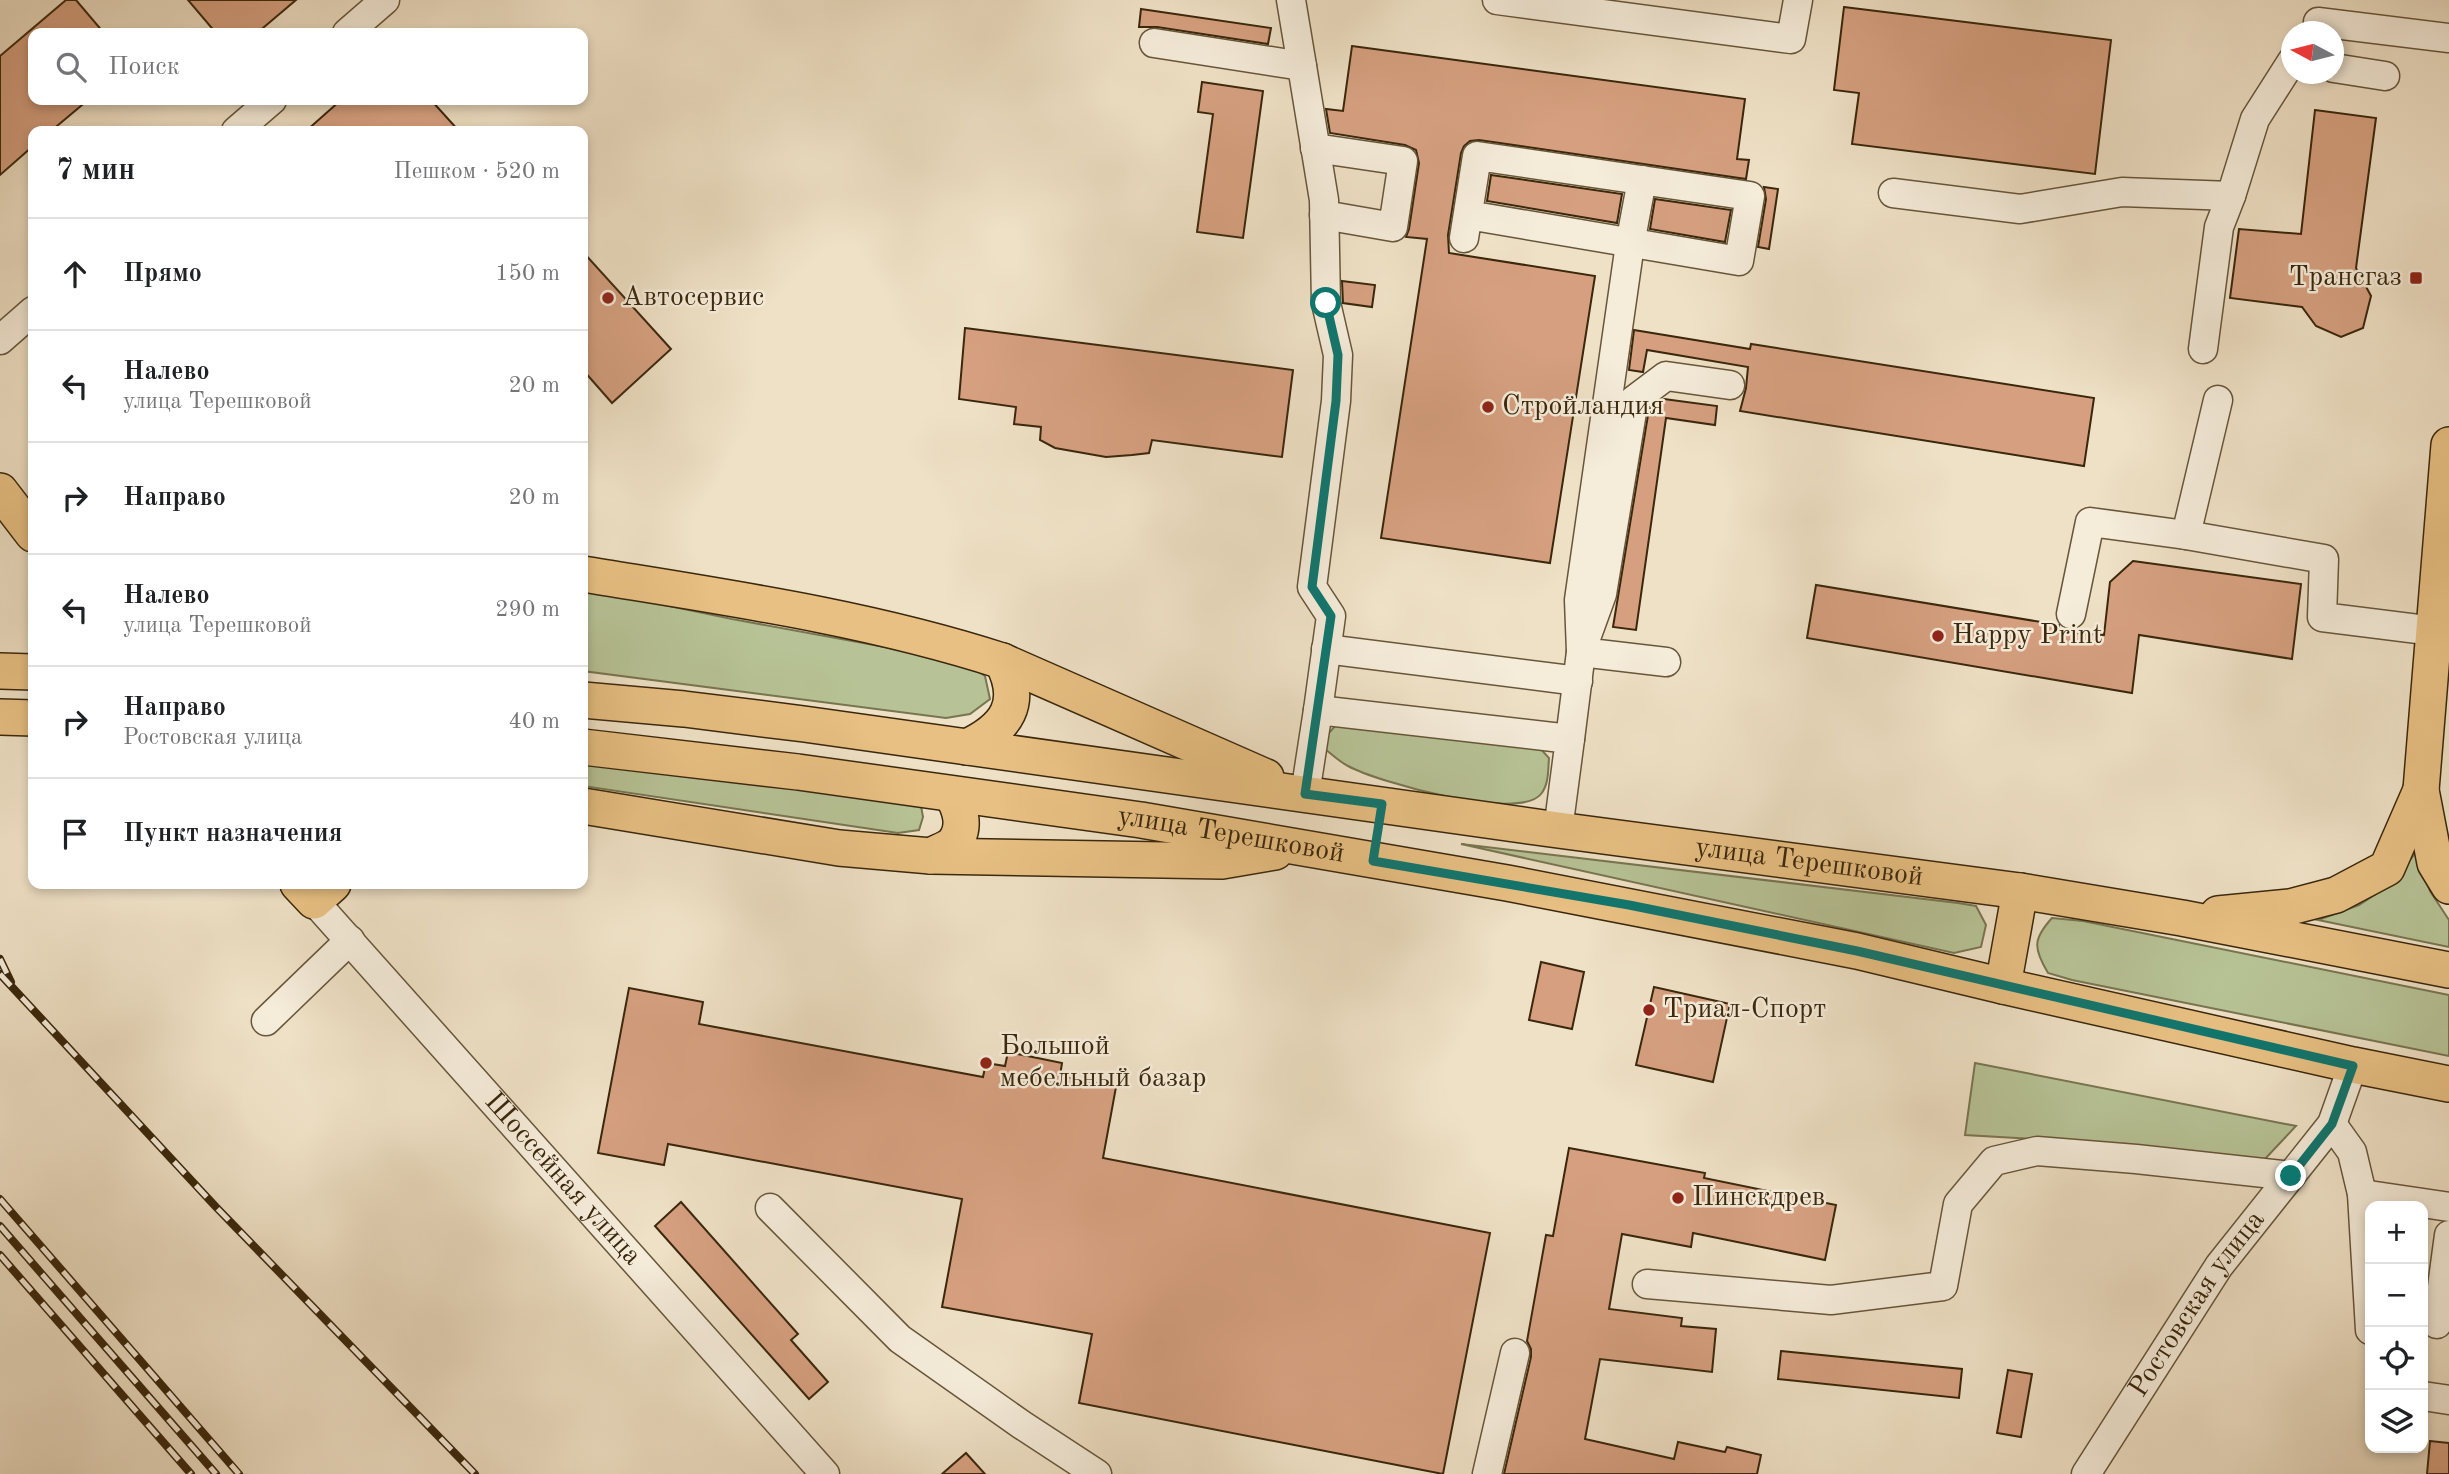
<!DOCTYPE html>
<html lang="ru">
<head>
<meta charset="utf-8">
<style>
	body { margin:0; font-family:"Old Standard TT",serif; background:#f2f2f2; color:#202124 }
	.controls { position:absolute; right:21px; bottom:21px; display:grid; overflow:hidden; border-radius:14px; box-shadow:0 4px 10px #0003 }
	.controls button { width:63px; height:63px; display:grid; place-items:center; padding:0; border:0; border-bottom:2px solid #e0e0e0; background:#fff; color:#202124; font:35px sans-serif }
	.compass { position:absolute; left:2281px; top:21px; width:63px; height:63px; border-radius:50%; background:#fff; box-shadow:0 4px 10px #0003; rotate:277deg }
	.stop { position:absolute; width:21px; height:21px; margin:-16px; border:5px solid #0f766e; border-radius:50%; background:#fff }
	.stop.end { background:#0f766e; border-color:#fff; box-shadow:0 2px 7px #0008 }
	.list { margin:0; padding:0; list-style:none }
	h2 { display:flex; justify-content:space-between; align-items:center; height:91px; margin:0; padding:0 28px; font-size:30px }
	h2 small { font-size:23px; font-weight:400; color:#757577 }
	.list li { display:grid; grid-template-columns:46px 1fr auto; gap:21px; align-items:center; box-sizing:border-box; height:112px; padding:0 28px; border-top:2px solid #e0e0e0 }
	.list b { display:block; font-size:26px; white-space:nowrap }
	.list p { margin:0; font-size:23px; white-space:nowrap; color:#757577 }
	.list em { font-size:23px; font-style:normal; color:#757577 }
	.icon { flex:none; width:38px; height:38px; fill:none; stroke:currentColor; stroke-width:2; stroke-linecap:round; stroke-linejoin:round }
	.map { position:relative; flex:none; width:2449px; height:1474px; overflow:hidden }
	.search { position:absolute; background:#fff; box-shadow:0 4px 10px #0003; left:28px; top:28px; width:560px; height:77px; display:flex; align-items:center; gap:18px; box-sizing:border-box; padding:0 24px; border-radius:14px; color:#757577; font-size:26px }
	.panel { position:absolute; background:#fff; box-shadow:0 4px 10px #0003; left:28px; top:126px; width:560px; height:763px; border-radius:14px }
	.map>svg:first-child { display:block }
	.green { fill:#b7c396; stroke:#787551; stroke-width:2 }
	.building { fill:#d6a080; stroke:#3a270c; stroke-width:2 }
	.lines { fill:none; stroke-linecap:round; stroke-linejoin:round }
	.minor-casing { stroke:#67563a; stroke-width:31 }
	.major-casing { stroke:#3a270c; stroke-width:38 }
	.minor { stroke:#f5ecda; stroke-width:28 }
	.major { stroke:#e8c083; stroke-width:35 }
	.rail-casing { stroke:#3a270c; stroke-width:8 }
	.rail { stroke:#f5ecda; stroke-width:5; stroke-dasharray:16; stroke-linecap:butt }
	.route { stroke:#0f766e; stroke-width:9 }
	.poi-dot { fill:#8f2418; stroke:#f5ecda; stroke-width:2.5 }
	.labels { text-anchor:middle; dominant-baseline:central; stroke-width:5; stroke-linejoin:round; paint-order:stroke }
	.poi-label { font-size:28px; fill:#3a270c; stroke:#f5ecda; text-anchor:start }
	.street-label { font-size:28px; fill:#3a270c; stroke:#f5ecda }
</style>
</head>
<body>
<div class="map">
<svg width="2449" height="1474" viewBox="0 0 2449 1474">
	<rect width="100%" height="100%" fill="#efe1c6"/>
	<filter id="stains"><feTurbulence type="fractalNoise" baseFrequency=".00286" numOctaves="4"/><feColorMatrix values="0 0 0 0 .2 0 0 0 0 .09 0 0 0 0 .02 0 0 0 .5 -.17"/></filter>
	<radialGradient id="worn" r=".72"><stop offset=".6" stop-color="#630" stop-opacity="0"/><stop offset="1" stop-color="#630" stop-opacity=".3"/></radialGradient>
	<!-- green -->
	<g class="green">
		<polygon points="583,588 732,619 961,661 985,676 990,699 970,714 946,718 583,671"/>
		<path d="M1337,724l202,23 10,11c-1,12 0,26 -8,36 -22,28 -164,-12 -193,-28 -8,-4 -15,-11 -22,-16l1,-15z"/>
		<polygon points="583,762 614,763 921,806 923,817 919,830 898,833 583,786"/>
		<polygon points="1461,844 1958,903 1976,906 1986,925 1981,947 1954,953"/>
		<polygon points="2416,852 2430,891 2449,920 2449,947 2318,920 2359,905 2394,882"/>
		<path d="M2052,918l31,3 366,74v61l-377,-76 -24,-7c-15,-25 -15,-34 4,-55z"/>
		<polygon points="1975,1063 2296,1126 2265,1159 2053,1140 1965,1135"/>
	</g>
	<!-- building -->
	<g class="building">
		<polygon points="66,0 76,0 104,33 33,33 33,100 88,100 51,131 33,131 33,146 0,175 0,56"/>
		<polygon points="188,0 296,0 257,33 216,33"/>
		<polygon points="1844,7 2111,40 2095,174 1852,144 1859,93 1834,90"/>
		<polygon points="1141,9 1271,28 1268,44 1157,27 1139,27"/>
		<polygon points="1352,46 1745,99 1737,159 1749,160 1746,179 1479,140 1470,141 1464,146 1461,153 1448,235 1449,253 1595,276 1550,563 1381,538 1427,239 1406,237 1409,229 1419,163 1416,150 1405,145 1330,133 1326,109 1343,111"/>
		<polygon points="1202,82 1263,91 1243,238 1197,232 1213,114 1198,112"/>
		<polygon points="341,100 431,100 459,131 306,131"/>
		<polygon points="2315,110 2376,118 2356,268 2371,296 2363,328 2341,337 2316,326 2302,307 2230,298 2239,229 2301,234"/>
		<polygon points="1491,175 1622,194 1617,223 1487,201"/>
		<polygon points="1764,187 1778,189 1769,249 1758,247 1766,199"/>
		<polygon points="1655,199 1731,210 1725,242 1650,229"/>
		<polygon points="583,252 671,349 612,403 583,370"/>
		<polygon points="1342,281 1375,285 1372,307 1343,303"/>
		<polygon points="965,328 1293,370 1282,457 1152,440 1149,453 1132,455 1106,457 1055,448 1040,440 1041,427 1014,424 1016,407 959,399"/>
		<polygon points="1634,330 1750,349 1751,344 2094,398 2084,466 1740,411 1746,388 1748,367 1647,350 1643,372 1629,370"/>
		<polygon points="1664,399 1717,406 1715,425 1666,418 1636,630 1613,627 1649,409"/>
		<polygon points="2133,561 2301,584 2292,659 2139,635 2132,693 1807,638 1816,585 2059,625 2058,632 2104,635 2110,582"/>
		<polygon points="1541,962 1584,972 1572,1029 1529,1020"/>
		<polygon points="1654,987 1730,1004 1713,1082 1636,1065"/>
		<polygon points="629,988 703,1002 699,1024 983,1077 986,1063 1005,1066 1008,1052 1062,1063 1060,1076 1116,1087 1103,1158 1490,1233 1443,1474 1079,1403 1092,1334 942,1307 962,1199 668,1144 664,1165 598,1153"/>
		<polygon points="1569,1148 1705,1173 1704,1178 1836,1205 1825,1260 1693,1233 1691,1247 1622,1234 1609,1309 1682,1318 1681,1326 1716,1329 1712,1372 1600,1359 1585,1439 1674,1459 1678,1442 1725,1452 1727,1447 1761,1455 1757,1474 1504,1474 1531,1357 1531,1349 1527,1341 1546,1235 1553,1236"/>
		<polygon points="681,1202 798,1334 791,1340 828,1382 809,1399 655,1226"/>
		<polygon points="1781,1351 1962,1369 1959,1398 1778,1379"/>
		<polygon points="2008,1370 2032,1374 2021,1437 1997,1433"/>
		<polygon points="2430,1441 2449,1443 2449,1474 2427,1474"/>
		<polygon points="966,1453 985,1474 942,1474"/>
	</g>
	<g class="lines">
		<!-- minor casing -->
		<g class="minor-casing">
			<g id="minor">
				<polyline points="1291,0 1302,66"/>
				<polyline points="1497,0 1791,39 1798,0"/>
				<polyline points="2318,22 2449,38"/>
				<polyline points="347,33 385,0"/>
				<polyline points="1154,43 1302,66 1324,200 1326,303 1338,355 1336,401 1312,587 1331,616 1318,710"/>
				<polyline points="2334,68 2385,76"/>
				<polyline points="236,131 272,100"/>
				<polyline points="1315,148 1403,161 1393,227 1324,215"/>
				<polyline points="1893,193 2020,209 2122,192 2231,196 2255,119 2292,61"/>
				<polyline points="1464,238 1477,156 1750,196 1739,261 1468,215"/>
				<polyline points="0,340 33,311"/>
				<polyline points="2203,349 2219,227 2231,196"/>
				<polyline points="2186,535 2218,400"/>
				<polyline points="2071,614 2090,522 2186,535 2324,559 2322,617 2434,631"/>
				<polyline points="1326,649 1578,681"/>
				<polyline points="1666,662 1581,652 1602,594 1634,400 1666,376 1730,385"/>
				<polyline points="1570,739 1581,652 1579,600 1630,244 1642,180"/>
				<polyline points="1305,794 1318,710 1570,739 1558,830"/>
				<path id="s1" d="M314,901l511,573"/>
				<polyline points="266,1021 350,940"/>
				<polyline points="2332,1124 2352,1152 2362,1194 2370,1330"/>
				<polyline points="2362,1194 2449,1207"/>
				<polyline points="770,1208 900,1339 1022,1425 1097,1474"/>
				<polyline points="1647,1284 1831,1300 1943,1286 1958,1204 1994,1161 2037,1151 2136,1159 2291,1176"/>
				<polyline points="2437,1324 2449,1235"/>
				<polyline points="2423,1396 2449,1400"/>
				<polyline points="1487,1474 1515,1353"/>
				<path id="s2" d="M2086,1474l133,-208 113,-142 21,-59"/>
			</g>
		</g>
		<!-- major casing -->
		<g class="major-casing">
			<g id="major">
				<polyline points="2449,445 2421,790 2435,863 2449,886"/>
				<polyline points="0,491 33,534"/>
				<path d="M583,574c140,23 283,43 419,87l264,116"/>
				<polyline points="0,671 33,672"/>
				<path id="s3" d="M583,700l101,9 120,15 754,106 462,61 162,27 267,52"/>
				<polyline points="0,717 33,718"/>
				<path id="s4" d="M583,747l215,25 343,48 366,63 350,68 146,35 350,79 96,19"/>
				<path d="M967,747c40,-19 57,-44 35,-86"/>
				<polyline points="583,806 839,848 931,856 1222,861 1275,852"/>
				<path d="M931,856c7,-4 16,-7 21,-11 15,-15 9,-35 0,-50"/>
				<polyline points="298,884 314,901 333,884"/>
				<polyline points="2218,914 2290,907 2336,895 2387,868 2421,790"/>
				<polyline points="2003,986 2020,891"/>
			</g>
		</g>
		<!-- minor -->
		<use href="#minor" class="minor"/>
		<!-- major -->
		<use href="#major" class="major"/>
		<!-- rail casing -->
		<g class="rail-casing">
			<g id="rail">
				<polyline points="0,959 11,982"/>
				<polyline points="0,974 216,1207 475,1474"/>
				<polyline points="0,1199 239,1474"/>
				<polyline points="0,1226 216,1474"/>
				<polyline points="0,1255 191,1474"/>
			</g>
		</g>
		<!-- rail -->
		<use href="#rail" class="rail"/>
	</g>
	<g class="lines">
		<!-- route -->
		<polyline class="route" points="1326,303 1338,355 1336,401 1312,587 1331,616 1305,794 1382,804 1373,861 1629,905 1857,951 2353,1066 2332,1124 2291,1176"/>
	</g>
	<!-- markers -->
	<g class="poi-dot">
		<rect x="2409" y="271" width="14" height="14" rx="3.5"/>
		<circle cx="608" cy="298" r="7"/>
		<circle cx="1488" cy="407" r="7"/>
		<circle cx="1938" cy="636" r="7"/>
		<circle cx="1649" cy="1010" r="7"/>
		<circle cx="986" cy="1063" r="7"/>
		<circle cx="1678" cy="1198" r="7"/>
	</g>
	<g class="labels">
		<!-- poi labels -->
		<g class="poi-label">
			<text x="2402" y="278" text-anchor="end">Трансгаз</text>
			<text x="622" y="298">Автосервис</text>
			<text x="1502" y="407">Стройландия</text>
			<text x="1952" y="636">Happy Print</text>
			<text x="1663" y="1010">Триал-Спорт</text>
			<text x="1000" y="1047">Большой<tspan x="1000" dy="32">мебельный базар</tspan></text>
			<text x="1692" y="1198">Пинскдрев</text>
		</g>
		<!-- street labels -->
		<g class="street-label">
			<text stroke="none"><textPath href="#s4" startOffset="654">улица Терешковой</textPath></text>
			<text stroke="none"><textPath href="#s3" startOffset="1237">улица Терешковой</textPath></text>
			<text stroke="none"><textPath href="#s1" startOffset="373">Шоссейная улица</textPath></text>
			<text stroke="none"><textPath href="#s2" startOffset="203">Ростовская улица</textPath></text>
		</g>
	</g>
	<rect width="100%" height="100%" filter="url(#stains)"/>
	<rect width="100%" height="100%" fill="url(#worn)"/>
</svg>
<div class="controls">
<button>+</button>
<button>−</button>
<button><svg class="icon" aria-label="locate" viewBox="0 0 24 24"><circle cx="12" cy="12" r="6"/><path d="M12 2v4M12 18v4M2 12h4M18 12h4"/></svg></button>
<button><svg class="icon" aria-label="layers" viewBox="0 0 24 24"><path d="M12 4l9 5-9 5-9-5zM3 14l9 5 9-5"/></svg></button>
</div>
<svg class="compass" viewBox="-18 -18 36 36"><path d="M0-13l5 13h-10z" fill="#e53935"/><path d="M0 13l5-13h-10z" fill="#757577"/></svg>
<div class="stop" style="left:1326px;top:303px"></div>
<div class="stop end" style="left:2291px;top:1176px"></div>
<div class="search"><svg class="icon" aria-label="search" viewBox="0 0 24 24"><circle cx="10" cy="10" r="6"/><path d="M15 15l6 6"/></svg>Поиск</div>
<section class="panel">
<h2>7 мин<small>Пешком · 520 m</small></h2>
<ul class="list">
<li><svg class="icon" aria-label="ahead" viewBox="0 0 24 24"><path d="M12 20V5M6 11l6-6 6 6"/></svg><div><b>Прямо</b></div><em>150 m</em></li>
<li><svg class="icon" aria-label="left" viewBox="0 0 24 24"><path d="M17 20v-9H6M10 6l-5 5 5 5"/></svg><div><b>Налево</b><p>улица Терешковой</p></div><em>20 m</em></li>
<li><svg class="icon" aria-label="right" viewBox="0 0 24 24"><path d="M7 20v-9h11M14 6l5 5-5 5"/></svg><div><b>Направо</b></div><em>20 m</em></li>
<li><svg class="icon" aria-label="left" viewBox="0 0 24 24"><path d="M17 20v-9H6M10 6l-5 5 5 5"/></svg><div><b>Налево</b><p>улица Терешковой</p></div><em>290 m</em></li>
<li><svg class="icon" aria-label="right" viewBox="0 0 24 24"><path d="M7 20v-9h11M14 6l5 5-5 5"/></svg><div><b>Направо</b><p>Ростовская улица</p></div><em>40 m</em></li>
<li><svg class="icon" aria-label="arrive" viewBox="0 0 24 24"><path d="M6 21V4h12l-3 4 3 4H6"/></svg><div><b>Пункт назначения</b></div></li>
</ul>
</section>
</div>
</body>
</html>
